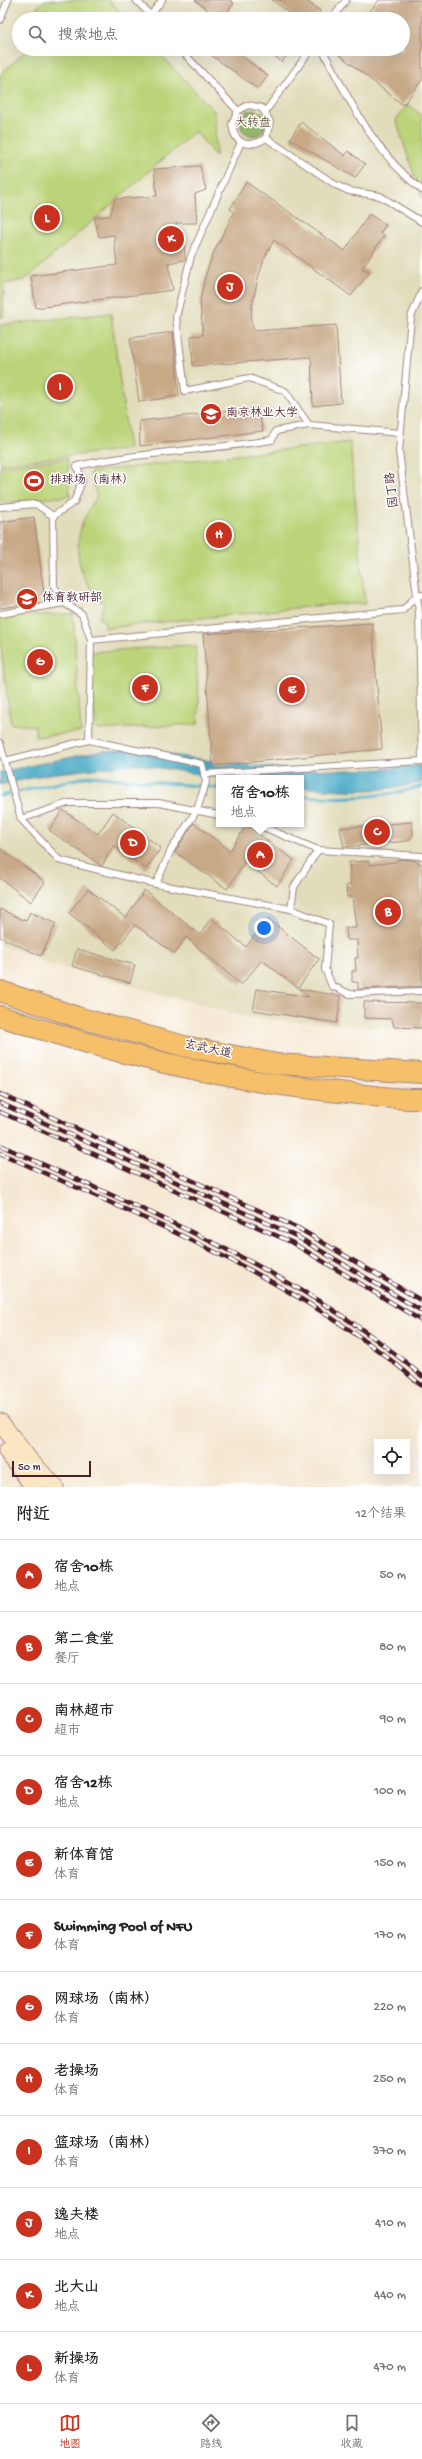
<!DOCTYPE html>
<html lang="zh">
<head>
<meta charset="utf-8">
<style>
	body { margin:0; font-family:"Gochi Hand","LXGW WenKai TC",sans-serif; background:#f2f2f2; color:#202124 }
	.controls { position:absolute; right:12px; bottom:12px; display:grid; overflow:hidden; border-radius:0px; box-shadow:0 4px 16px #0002 }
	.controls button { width:36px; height:36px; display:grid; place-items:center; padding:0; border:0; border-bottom:1px solid #e0e0e0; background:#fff; color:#202124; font:20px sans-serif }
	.scale { position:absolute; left:12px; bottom:10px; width:79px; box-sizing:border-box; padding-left:4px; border:2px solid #4a1f2b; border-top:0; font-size:11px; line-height:14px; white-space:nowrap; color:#4a1f2b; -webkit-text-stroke:3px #fff; paint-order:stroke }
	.you { position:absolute; left:264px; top:928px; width:14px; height:14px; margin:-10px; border:3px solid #fff; border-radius:50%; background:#1a73e8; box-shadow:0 0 0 6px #1a73e833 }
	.badge { display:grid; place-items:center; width:26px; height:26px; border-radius:50%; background:#c8321e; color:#fff; font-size:13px; font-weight:700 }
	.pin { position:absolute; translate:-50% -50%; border:2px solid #fff; box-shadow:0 1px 4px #0006 }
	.popup { position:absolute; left:216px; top:775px; width:88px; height:52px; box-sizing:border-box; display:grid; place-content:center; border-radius:0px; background:#fff; filter:drop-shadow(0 1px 3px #0005); font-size:13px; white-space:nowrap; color:#757577 }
	.popup b { font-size:15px; color:#202124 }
	.popup::after { content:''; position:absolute; left:50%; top:100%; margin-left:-8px; border:8px solid transparent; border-top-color:#fff }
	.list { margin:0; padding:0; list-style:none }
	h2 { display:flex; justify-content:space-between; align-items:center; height:52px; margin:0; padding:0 16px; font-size:17px }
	h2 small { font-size:13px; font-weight:400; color:#757577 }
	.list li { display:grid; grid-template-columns:26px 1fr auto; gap:12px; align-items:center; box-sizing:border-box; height:72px; padding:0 16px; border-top:1px solid #e0e0e0 }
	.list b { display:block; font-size:15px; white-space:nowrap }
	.list p { margin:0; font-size:13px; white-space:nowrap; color:#757577 }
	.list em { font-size:13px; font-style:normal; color:#757577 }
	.icon { flex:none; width:22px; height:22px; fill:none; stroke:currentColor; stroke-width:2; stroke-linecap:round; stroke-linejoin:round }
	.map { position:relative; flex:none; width:422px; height:1487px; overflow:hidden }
	.search { position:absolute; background:#fff; box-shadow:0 4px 16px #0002; left:12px; right:12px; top:12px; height:44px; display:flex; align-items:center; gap:10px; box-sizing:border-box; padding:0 14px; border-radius:22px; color:#757577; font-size:15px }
	.sheet { height:916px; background:#fff }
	nav { display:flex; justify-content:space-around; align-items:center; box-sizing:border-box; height:56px; border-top:1px solid #e0e0e0; background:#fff; font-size:11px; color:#757577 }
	nav a { display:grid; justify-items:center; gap:2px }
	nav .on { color:#c8321e }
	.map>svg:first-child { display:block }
	.built { fill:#e1dcba; fill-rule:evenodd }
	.green { fill:#bbd479; stroke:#827a52 }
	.forest { fill:#94b669; stroke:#6f6a4a }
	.water { fill:#44a8c4; stroke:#476478 }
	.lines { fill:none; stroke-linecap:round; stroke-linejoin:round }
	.stream { stroke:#44a8c4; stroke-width:3 }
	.building { fill:#c8a986 }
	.service-casing { stroke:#a0847f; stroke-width:8 }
	.secondary-casing { stroke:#a0847f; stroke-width:19 }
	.trunk-casing { stroke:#a0847f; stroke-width:22 }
	.service { stroke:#fff; stroke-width:6 }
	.secondary { stroke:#fbe6c4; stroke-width:17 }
	.trunk { stroke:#f6c06b; stroke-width:20 }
	.rail-casing { stroke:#4a1f2b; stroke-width:4.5 }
	.rail { stroke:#fff; stroke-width:3; stroke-dasharray:9; stroke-linecap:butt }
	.labels { text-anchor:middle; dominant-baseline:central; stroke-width:3; stroke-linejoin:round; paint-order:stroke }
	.park-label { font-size:12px; fill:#6c5542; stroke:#fff }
	.poi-label { font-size:12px; fill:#4a1f2b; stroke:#fff; text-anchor:start }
	.street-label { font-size:12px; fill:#4a1f2b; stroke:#fff }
</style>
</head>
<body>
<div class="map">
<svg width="422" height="1487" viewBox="0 0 422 1487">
	<rect width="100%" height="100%" fill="#fff"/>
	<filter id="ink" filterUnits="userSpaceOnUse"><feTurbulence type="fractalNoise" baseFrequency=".025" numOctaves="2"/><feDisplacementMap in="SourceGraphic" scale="8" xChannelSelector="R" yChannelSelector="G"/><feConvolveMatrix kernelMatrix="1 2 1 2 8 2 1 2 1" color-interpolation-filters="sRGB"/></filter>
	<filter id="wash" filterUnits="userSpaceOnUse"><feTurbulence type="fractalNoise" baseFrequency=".012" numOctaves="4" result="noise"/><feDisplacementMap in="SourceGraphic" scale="16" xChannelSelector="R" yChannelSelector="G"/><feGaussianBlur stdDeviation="0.9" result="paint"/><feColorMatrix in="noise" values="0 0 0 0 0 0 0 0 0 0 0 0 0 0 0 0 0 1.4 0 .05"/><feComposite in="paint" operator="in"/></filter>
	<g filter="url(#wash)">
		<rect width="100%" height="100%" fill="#f5e8d3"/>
		<!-- built -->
		<path class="built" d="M0,0h422v1031l-172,-13 -204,-55 -46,-19zM19,19h384v30h-384zM219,778h82v46h-82z"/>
		<!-- green -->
		<g class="green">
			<polygon points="45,0 109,0 127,19 33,19 29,15"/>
			<polygon points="28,49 155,49 215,112 216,157 195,131 25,280 4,284 3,317 0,317 0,75"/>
			<polygon points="408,104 422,116 422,199 396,120"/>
			<polygon points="111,313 129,449 0,464 0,325"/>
			<path d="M350,442l15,162h-30l-230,24 -1,-7 -5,-2 5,-15c-33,-30 -34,-72 -7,-107l-7,-25z"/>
			<polygon points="67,459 70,496 0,503 0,466"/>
			<polygon points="73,614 81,732 35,737 35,726 11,724 0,642 0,616"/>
			<polygon points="190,645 195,646 199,699 198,724 97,730 90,690 91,652"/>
		</g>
		<!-- forest -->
		<circle class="forest" cx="253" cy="123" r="13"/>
		<!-- water -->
		<path class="water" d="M140,749c63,12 123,20 188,21 32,0 62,0 94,-5v17c-39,11 -81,9 -121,5v-9h-78l-87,-14 -87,10 -49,11v-13l101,-21z"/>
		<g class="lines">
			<!-- stream -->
			<g class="stream">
				<polyline points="0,796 90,776 219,788"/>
				<path d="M301,796c40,3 83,2 121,-10"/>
			</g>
		</g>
		<g id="blocks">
			<!-- building -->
			<g class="building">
				<polygon points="195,0 230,0 234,3 222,19 219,19"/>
				<polygon points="272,0 305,0 320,11 315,19 298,19"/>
				<polygon points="379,0 422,0 422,80 403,105 332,49 403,49 403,19 364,19"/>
				<polygon points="215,49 232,49 268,76 258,89 211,55"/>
				<polygon points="265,49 292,49 282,62"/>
				<polygon points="301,122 345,156 348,151 365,164 355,178 290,139"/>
				<polygon points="200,166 206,190 195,194 197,223 176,223 177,241 184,242 185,260 168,263 173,290 36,308 31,276 117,265 114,235 99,237 94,217 110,216 115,199 157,196 154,169"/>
				<polygon points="246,182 345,251 369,214 386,225 380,233 384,236 362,268 370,272 351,296 274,240 264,259 258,278 252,306 251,321 254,331 336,325 341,403 313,406 311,357 193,366 191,336 203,335 200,301 205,277 213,254 234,212 230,209"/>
				<polygon points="173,332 179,396 139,402 130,338"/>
				<polygon points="258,408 263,431 140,446 139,421"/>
				<polygon points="34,517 45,602 0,608 0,522"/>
				<polygon points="372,623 382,749 213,766 203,634"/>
				<polygon points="63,810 98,834 113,812 161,848 146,869 114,845 102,866 100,865 49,830"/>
				<polygon points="412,822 413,835 408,841 344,847 340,828"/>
				<polygon points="194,823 230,851 246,825 294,860 277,886 245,862 227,889 175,852"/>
				<polygon points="0,848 45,882 31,902 0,878"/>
				<polygon points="400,859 413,860 422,864 422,986 358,989 358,982 352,982 352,971 356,971 355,958 358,958 357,940 347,940 346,928 356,928 352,897 347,897 346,885 351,885 349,862 369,861 369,865 395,862"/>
				<polygon points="88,889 126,918 144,890 200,935 211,918 246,947 267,918 319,959 298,988 262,960 241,985 186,937 175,954 135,925 115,950 69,913"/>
				<polygon points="0,909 26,921 30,912 56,924 41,956 0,937"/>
				<polygon points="77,949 135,965 130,983 72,966"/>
				<polygon points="257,989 309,997 299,989 341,996 337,1023 253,1010"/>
				<polygon points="364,1002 422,1003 422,1028 394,1027 392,1019 364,1018"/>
			</g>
		</g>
	</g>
	<g filter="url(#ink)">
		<use href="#blocks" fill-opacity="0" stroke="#a0847f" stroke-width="1"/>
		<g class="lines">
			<!-- service casing -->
			<g class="service-casing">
				<g id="service">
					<polyline points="136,0 154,19"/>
					<polyline points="151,15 162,0"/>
					<polyline points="332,19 346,0"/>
					<polyline points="0,20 8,0"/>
					<path d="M180,49l58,62 10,-6 14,3 8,14 -4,16c-16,11 -32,7 -34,-14l6,-13"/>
					<path d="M322,49c28,52 52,104 100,141"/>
					<polyline points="265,112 311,49"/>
					<polyline points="266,138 336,185 349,191 380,196 422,222"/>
					<polyline points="241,142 191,256 176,317 185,391 249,378 285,391 309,425 400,433"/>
					<polyline points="422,291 411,317 399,451 419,612 422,762"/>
					<polyline points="0,507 36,504 53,516"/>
					<polyline points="0,614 64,603"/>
					<path d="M91,640l-9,-26 -18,-11 -10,-17 -1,-70 21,-14 8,-21 -5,-15c64,-14 130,-16 195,-26l4,-9 33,-6"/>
					<polyline points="0,743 21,819 68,803 159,803 219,815"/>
					<polyline points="5,761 89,740"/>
					<polyline points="204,774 422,761"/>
					<polyline points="21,819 59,860 156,884 291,909"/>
					<polyline points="256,824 318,850 422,856"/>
					<polyline points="318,850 294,887 291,909 329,924 325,969 332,986 350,994 422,991"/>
					<polyline points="156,884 171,850 197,810 206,782 202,764 89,740 91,640 403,610 417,595 422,595"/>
				</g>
			</g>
			<!-- secondary casing -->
			<g class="secondary-casing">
				<g id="secondary">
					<polyline points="0,1422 30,1461 55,1487"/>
					<polyline points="7,1451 34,1487"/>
				</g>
			</g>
			<!-- trunk casing -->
			<g class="trunk-casing">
				<g id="trunk">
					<polyline points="0,991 77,1017 184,1046 277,1064 422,1073"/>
					<path d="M0,1016c111,37 224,65 340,76 27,3 55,8 82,7"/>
				</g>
			</g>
			<!-- service -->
			<use href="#service" class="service"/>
			<!-- secondary -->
			<use href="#secondary" class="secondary"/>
			<!-- trunk -->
			<use href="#trunk" class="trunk"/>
			<!-- rail casing -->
			<g class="rail-casing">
				<g id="rail">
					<polyline points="0,1094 298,1228 422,1301"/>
					<polyline points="0,1103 296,1236 422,1311"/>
					<polyline points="0,1112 291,1242 422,1321"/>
					<path d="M0,1145c144,66 301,126 422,231"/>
					<path d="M0,1153c144,66 302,127 422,233"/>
				</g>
			</g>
			<!-- rail -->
			<use href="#rail" class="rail"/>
		</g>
	</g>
	<!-- icons -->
	<defs>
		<g id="university-disc" transform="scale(1.15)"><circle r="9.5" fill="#c8321e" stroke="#fff"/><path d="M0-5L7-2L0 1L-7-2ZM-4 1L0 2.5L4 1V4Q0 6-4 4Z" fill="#fff"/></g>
		<g id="stadium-disc" transform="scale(1.15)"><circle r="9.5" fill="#c8321e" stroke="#fff"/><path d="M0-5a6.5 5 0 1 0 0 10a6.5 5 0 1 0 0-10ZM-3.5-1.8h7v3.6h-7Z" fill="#fff"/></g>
	</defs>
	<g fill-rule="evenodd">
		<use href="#university-disc" x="211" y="414"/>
		<use href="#stadium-disc" x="34" y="481"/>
		<use href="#university-disc" x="27" y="599"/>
	</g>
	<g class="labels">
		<!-- park labels -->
		<g class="park-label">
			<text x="253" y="124">大转盘</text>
		</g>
		<!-- poi labels -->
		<g class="poi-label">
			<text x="226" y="414">南京林业大学</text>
			<text x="50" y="481">排球场（南林）</text>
			<text x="42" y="599">体育教研部</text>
		</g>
		<!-- street labels -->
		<g class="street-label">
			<text transform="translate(393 490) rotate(-97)">园丁路</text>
			<text transform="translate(208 1050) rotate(12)">玄武大道</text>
		</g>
	</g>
</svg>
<div class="controls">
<button><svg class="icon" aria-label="locate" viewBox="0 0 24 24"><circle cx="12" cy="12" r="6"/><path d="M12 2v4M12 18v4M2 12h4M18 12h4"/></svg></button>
</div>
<div class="scale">50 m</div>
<div class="you"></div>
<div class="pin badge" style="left:260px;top:855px">A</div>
<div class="popup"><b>宿舍10栋</b>地点</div>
<div class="pin badge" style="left:388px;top:912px">B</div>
<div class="pin badge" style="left:377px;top:832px">C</div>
<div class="pin badge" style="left:133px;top:843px">D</div>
<div class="pin badge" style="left:292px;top:690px">E</div>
<div class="pin badge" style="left:145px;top:688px">F</div>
<div class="pin badge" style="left:40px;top:662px">G</div>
<div class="pin badge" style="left:219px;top:535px">H</div>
<div class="pin badge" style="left:60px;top:387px">I</div>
<div class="pin badge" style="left:230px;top:287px">J</div>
<div class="pin badge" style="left:171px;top:239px">K</div>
<div class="pin badge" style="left:47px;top:218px">L</div>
<div class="search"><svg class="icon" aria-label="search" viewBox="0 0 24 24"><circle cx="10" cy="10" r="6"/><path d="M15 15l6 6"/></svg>搜索地点</div>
</div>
<section class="sheet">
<h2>附近<small>12个结果</small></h2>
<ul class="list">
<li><span class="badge">A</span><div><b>宿舍10栋</b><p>地点</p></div><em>50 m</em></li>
<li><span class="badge">B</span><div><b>第二食堂</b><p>餐厅</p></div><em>80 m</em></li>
<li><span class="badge">C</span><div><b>南林超市</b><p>超市</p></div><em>90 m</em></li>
<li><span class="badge">D</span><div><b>宿舍12栋</b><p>地点</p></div><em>100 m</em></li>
<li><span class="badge">E</span><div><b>新体育馆</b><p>体育</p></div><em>150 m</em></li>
<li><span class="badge">F</span><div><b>Swimming Pool of NFU</b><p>体育</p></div><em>170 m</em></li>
<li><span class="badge">G</span><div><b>网球场（南林）</b><p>体育</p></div><em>220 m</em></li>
<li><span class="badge">H</span><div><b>老操场</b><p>体育</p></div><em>250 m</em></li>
<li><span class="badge">I</span><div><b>篮球场（南林）</b><p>体育</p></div><em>370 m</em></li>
<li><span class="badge">J</span><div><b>逸夫楼</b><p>地点</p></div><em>410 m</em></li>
<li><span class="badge">K</span><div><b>北大山</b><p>地点</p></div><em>440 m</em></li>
<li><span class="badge">L</span><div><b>新操场</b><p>体育</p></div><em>470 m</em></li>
</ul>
</section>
<nav>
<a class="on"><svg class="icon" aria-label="map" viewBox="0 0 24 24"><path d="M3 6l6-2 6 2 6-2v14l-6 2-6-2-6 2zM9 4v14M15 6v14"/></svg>地图</a>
<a><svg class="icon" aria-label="directions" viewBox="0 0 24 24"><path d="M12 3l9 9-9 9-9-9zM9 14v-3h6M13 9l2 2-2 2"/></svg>路线</a>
<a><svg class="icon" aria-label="saved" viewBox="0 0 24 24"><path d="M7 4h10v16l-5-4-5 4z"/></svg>收藏</a>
</nav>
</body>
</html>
